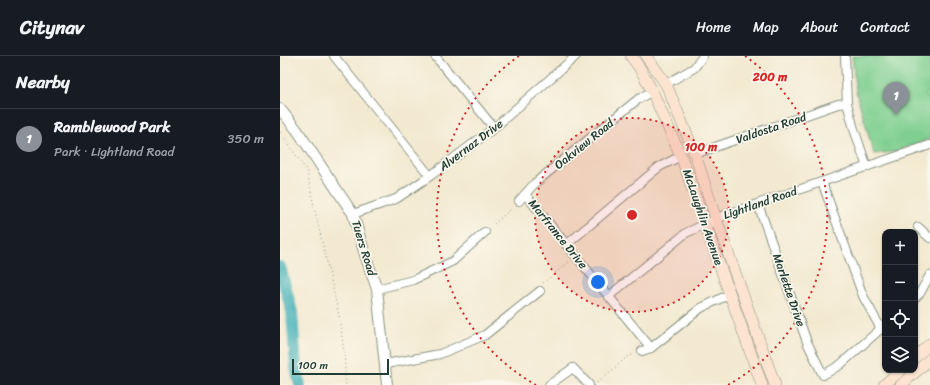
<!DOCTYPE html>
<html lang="en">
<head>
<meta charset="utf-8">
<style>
	body { margin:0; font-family:Sriracha,sans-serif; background:#242831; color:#f1f3f6 }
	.controls { position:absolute; right:12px; bottom:12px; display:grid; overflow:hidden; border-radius:8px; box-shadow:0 1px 3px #0004 }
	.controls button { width:36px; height:36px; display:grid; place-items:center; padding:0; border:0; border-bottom:1px solid #363941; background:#171b24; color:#f1f3f6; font:20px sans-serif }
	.scale { position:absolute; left:12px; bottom:10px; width:97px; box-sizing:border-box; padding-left:4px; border:2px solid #1f3d34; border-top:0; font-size:11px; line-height:14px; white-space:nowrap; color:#1f3d34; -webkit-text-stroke:3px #fbf7ec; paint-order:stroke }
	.you { position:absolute; left:318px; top:226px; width:14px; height:14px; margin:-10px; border:3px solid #fff; border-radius:50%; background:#1a73e8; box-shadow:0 0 0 6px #1a73e833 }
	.badge { display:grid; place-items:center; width:26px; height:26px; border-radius:50%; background:#8c9099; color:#fff; font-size:13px; font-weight:700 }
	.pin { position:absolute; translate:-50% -33px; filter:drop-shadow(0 1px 2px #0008) }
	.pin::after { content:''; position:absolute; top:21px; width:14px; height:12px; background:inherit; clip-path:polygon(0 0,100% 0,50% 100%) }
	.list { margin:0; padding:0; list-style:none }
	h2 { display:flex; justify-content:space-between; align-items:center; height:52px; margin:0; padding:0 16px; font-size:17px }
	h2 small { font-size:13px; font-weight:400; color:#9ea1a6 }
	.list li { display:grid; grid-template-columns:26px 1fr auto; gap:12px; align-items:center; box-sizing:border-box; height:60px; padding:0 16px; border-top:1px solid #363941 }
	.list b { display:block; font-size:15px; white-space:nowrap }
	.list p { margin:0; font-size:13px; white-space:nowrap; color:#9ea1a6 }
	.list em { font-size:13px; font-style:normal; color:#9ea1a6 }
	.icon { flex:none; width:22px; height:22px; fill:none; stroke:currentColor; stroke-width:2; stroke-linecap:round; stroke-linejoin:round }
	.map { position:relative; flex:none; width:650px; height:329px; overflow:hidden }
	header { display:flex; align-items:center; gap:24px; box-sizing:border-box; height:56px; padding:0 20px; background:#171b24; border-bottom:1px solid #363941 }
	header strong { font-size:19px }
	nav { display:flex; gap:22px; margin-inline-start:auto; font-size:14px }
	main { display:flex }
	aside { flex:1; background:#171b24 }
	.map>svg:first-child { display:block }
	.green { fill:#7fcf90; stroke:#4f8662 }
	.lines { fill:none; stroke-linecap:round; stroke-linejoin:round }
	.river { stroke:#3caeb5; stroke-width:12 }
	.minor-casing { stroke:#899382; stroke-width:10 }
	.tertiary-casing { stroke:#899382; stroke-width:12 }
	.secondary-casing { stroke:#899382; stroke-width:12 }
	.path { stroke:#899382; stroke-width:1; stroke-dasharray:1 3; stroke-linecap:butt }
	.minor { stroke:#fff; stroke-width:8 }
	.tertiary { stroke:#fff; stroke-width:10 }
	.secondary { stroke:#fde4d1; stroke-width:11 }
	.ring { fill:none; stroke:#d62828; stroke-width:2; stroke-dasharray:2 4 }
	.labels { text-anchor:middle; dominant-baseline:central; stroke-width:3.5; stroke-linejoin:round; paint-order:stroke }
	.street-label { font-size:12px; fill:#1f3d34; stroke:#fbf7ec }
	.centre { fill:#d62828; stroke:#fbf7ec; stroke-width:2 }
	.ring-label { font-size:12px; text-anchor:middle; font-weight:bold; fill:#d62828; stroke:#fbf7ec; stroke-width:3.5; stroke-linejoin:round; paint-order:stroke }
</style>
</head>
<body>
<header>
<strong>Citynav</strong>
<nav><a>Home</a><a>Map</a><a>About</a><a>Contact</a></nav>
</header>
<main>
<aside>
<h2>Nearby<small></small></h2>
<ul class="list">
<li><span class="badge">1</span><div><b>Ramblewood Park</b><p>Park · Lightland Road</p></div><em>350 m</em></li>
</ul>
</aside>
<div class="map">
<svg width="650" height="329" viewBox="0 0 650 329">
	<rect width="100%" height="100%" fill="#fbf7ec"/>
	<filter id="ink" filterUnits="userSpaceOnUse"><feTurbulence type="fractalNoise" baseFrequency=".025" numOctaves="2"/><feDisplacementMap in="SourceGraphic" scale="8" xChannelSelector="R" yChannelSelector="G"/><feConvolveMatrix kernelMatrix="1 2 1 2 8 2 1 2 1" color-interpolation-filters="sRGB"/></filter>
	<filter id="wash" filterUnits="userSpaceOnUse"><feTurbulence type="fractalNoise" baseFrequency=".012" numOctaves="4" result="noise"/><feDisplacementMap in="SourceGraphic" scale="16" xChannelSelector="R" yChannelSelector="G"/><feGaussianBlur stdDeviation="0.9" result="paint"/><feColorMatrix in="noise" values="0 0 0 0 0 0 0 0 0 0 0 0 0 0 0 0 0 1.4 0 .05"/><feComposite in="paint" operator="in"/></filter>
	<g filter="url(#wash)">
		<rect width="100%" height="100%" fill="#f3e9d0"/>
		<!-- green -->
		<polygon class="green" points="572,0 650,0 650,83 614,96 594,98 576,36"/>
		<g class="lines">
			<!-- river -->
			<polyline class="river" points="0,211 12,256 16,312 20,329"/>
		</g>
	</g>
	<g filter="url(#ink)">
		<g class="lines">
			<!-- minor casing -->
			<g class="minor-casing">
				<g id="minor">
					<polyline points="54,0 150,120"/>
					<polyline points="155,0 214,72"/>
					<polyline points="565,0 567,47 574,73 587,111"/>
					<polyline points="386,28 414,12 423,0"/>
					<polyline points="415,98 558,48 567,47"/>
					<polyline points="542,126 583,240 601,273"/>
					<polyline points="245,138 371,292"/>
					<polyline points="239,145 255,127 357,44 372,35"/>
					<polyline points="478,148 527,286 543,319 560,309 605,269"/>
					<polyline points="73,158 116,143 150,120 214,72 296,0"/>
					<polyline points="638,171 650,182"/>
					<polyline points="286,189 379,111 401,100"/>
					<polyline points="97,233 133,224 173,205 205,176"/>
					<polyline points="329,240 406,177 445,159 650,89"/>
					<polyline points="635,242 640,237 650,219"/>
					<polyline points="362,295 371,292 421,252 450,238"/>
					<polyline points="104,306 111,307 160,298 205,279 260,235"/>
					<polyline points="269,329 293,312 309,329"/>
				</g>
			</g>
			<!-- tertiary casing -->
			<g class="tertiary-casing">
				<polyline id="tertiary" points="0,53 17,74 73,158 86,202 97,233 107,329"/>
			</g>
			<!-- secondary casing -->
			<g class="secondary-casing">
				<g id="secondary">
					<polyline points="351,0 361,14 372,35 401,100 482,329"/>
					<polyline points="366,0 386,28 415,98 436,163 495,329"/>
					<polyline points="635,301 650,288"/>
					<polyline points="604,329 621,314"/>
					<polyline points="621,329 650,303"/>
				</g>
			</g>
			<!-- path -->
			<g class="path">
				<polyline points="650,31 648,33 650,42"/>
				<polyline points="581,69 588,63"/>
				<polyline points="0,76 27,115 34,151 59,259 64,296 66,329"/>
				<polyline points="214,168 231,153"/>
				<polyline points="263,227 290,205"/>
				<polyline points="317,327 347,301 352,299"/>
			</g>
			<!-- minor -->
			<use href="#minor" class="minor"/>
			<!-- tertiary -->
			<use href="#tertiary" class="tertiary"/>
			<!-- secondary -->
			<use href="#secondary" class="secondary"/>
		</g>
	</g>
	<!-- distance rings -->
	<circle cx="352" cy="159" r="97" fill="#d62828" fill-opacity=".12"/>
	<g class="ring">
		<circle cx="352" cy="159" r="97"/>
		<path d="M256 329A195 195 0 0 1 239 0M465 0A195 195 0 0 1 448 329"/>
	</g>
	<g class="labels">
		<!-- street labels -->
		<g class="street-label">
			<text transform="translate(491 72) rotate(-19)">Valdosta Road</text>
			<text transform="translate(304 88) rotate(-39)">Oakview Road</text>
			<text transform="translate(191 89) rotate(-37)">Alvernaz Drive</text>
			<text transform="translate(480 147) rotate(-19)">Lightland Road</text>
			<text transform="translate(423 161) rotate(71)">McLaughlin Avenue</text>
			<text transform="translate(278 178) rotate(51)">Marfrance Drive</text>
			<text transform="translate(84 192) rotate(73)">Tuers Road</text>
			<text transform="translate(509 234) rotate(71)">Marlette Drive</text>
		</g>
	</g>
	<circle cx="352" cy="159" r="6" class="centre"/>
	<g class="ring-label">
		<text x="490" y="25">200 m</text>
		<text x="421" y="95">100 m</text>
	</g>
</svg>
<div class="controls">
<button>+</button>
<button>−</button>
<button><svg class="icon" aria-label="locate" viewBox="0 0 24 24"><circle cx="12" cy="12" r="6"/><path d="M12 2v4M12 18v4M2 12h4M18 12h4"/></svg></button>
<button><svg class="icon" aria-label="layers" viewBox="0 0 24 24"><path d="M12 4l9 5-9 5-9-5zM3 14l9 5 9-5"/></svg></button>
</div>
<div class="scale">100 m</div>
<div class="you"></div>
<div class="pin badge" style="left:616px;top:59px">1</div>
</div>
</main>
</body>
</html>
